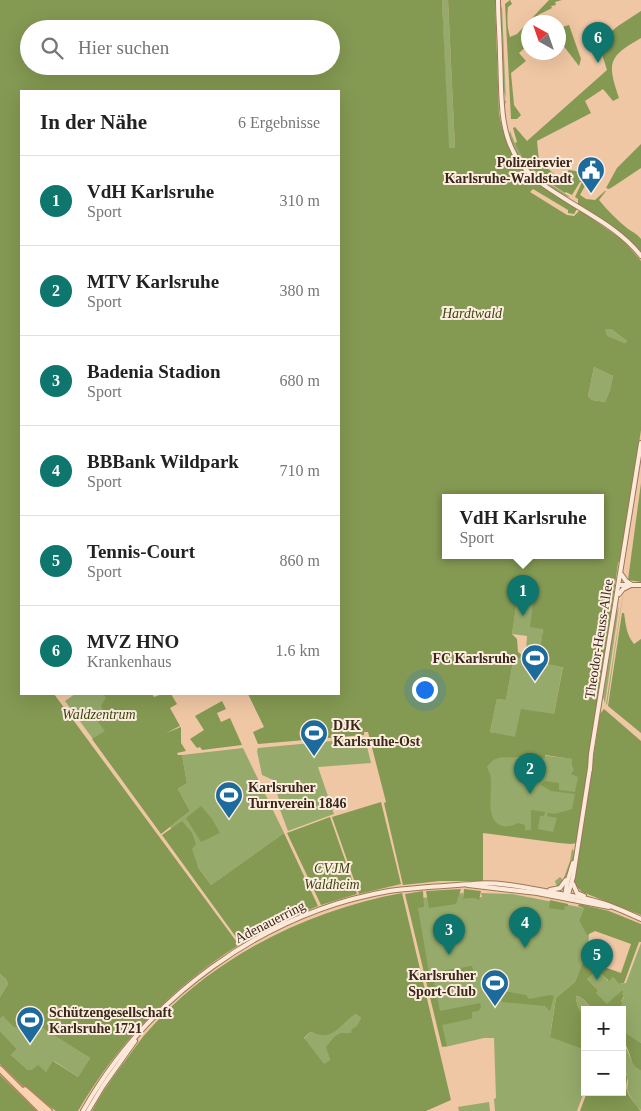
<!DOCTYPE html>
<html lang="de">
<head>
<meta charset="utf-8">
<style>
	body { margin:0; font-family:Georgia,serif; background:#f6f6f6; color:#222 }
	.controls { position:absolute; right:15px; bottom:15px; display:grid; overflow:hidden; border-radius:0px; box-shadow:0 5px 20px #0002 }
	.controls button { width:45px; height:45px; display:grid; place-items:center; padding:0; border:0; border-bottom:1px solid #e0e0e0; background:#fff; color:#222; font:25px sans-serif }
	.compass { position:absolute; left:521px; top:15px; width:45px; height:45px; border-radius:50%; background:#fff; box-shadow:0 5px 20px #0002; rotate:320deg }
	.you { position:absolute; left:424px; top:689px; width:18px; height:18px; margin:-12px; border:4px solid #fff; border-radius:50%; background:#1a73e8; box-shadow:0 0 0 8px #1a73e833 }
	.badge { display:grid; place-items:center; width:32px; height:32px; border-radius:50%; background:#0f766e; color:#fff; font-size:16px; font-weight:700 }
	.pin { position:absolute; translate:-50% -41px; filter:drop-shadow(0 1px 2px #0008) }
	.pin::after { content:''; position:absolute; top:26px; width:18px; height:15px; background:inherit; clip-path:polygon(0 0,100% 0,50% 100%) }
	.popup { position:absolute; left:442px; top:494px; width:162px; height:65px; box-sizing:border-box; display:grid; place-content:center; border-radius:0px; background:#fff; filter:drop-shadow(0 1px 4px #0005); font-size:16px; white-space:nowrap; color:#767676 }
	.popup b { font-size:19px; color:#222 }
	.popup::after { content:''; position:absolute; left:50%; top:100%; margin-left:-10px; border:10px solid transparent; border-top-color:#fff }
	.list { margin:0; padding:0; list-style:none }
	h2 { display:flex; justify-content:space-between; align-items:center; height:65px; margin:0; padding:0 20px; font-size:21px }
	h2 small { font-size:16px; font-weight:400; color:#767676 }
	.list li { display:grid; grid-template-columns:32px 1fr auto; gap:15px; align-items:center; box-sizing:border-box; height:90px; padding:0 20px; border-top:1px solid #e0e0e0 }
	.list b { display:block; font-size:19px; white-space:nowrap }
	.list p { margin:0; font-size:16px; white-space:nowrap; color:#767676 }
	.list em { font-size:16px; font-style:normal; color:#767676 }
	.icon { flex:none; width:28px; height:28px; fill:none; stroke:currentColor; stroke-width:2; stroke-linecap:round; stroke-linejoin:round }
	.map { position:relative; flex:none; width:641px; height:1111px; overflow:hidden }
	.search { position:absolute; background:#fff; box-shadow:0 5px 20px #0002; left:20px; top:20px; width:320px; height:55px; display:flex; align-items:center; gap:12px; box-sizing:border-box; padding:0 18px; border-radius:28px; color:#767676; font-size:19px }
	.panel { position:absolute; background:#fff; box-shadow:0 5px 20px #0002; left:20px; top:90px; width:320px; height:605px; border-radius:0px }
	.map>svg:first-child { display:block }
	.green { fill:#96aa6b }
	.forest { fill:#849952; fill-rule:evenodd }
	.lines { fill:none; stroke-linecap:round; stroke-linejoin:round }
	.secondary-casing { stroke:#9c7757; stroke-width:6 }
	.primary-casing { stroke:#b4855c; stroke-width:8 }
	.secondary { stroke:#fce9d9; stroke-width:4 }
	.primary { stroke:#fad4b2; stroke-width:5 }
	.labels { text-anchor:middle; dominant-baseline:central; stroke-width:4; stroke-linejoin:round; paint-order:stroke }
	.poi-label { font-size:14px; font-weight:bold; fill:#38291b; stroke:#feeddf; text-anchor:end }
	.park-label { font-size:14px; font-style:italic; fill:#384611; stroke:#feeddf }
	.street-label { font-size:14px; fill:#38291b; stroke:#feeddf }
</style>
</head>
<body>
<div class="map">
<svg width="641" height="1111" viewBox="0 0 641 1111">
	<rect width="100%" height="100%" fill="#efc7a4"/>
	<!-- green -->
	<g class="green">
		<polygon points="442,0 448,0 455,148 448,148"/>
		<polygon points="502,6 506,103 504,104 506,99 503,88 500,11"/>
		<path d="M510,131c13,35 29,46 60,66 -20,0 -65,-46 -60,-66z"/>
		<polygon points="604,329 611,329 627,341 625,343 606,336"/>
		<polygon points="594,367 613,376 610,390 605,402 592,400 588,396"/>
		<polygon points="623,594 623,595 607,705 606,704"/>
		<polygon points="517,599 530,601 533,604 543,628 540,652 526,651 527,636 512,634"/>
		<polygon points="619,606 605,703 603,697 615,619"/>
		<polygon points="514,657 563,666 554,714 515,738 490,732 497,699 506,700"/>
		<polygon points="75,694 126,694 107,758 65,701"/>
		<polygon points="365,738 371,763 318,767 334,814 288,831 279,807 281,806 273,780 262,775 257,751 258,748"/>
		<polygon points="243,748 284,833 211,885 170,827 190,811 178,789 187,783 182,755"/>
		<polygon points="481,748 583,760 567,842 485,828"/>
		<path d="M572,849l3,3c-3,13 -8,24 -15,35h-3l-2,-6 5,-4 3,3 7,-19z"/>
		<polygon points="463,893 463,899 482,897 481,893 512,894 584,908 579,920 589,934 588,949 575,982 556,998 550,1036 585,1050 585,1089 577,1111 495,1111 494,1099 496,1098 494,1038 484,1038 445,1047 413,899"/>
		<polygon points="641,943 641,1043 622,1030 622,1010 619,1010 623,1003 621,1001 624,997 622,995 621,991 607,1005 595,993 598,990 587,979 597,969 608,981 613,977 619,984 626,983"/>
		<polygon points="0,974 6,979 8,984 0,997"/>
		<path d="M576,996c8,2 12,7 16,14h-7v6c-6,-6 -9,-11 -9,-20z"/>
		<polygon points="11,1008 90,1058 78,1077 54,1061 46,1072 28,1070 11,1055 17,1049 0,1031 0,1019"/>
		<polygon points="356,1014 361,1018 358,1026 351,1033 346,1034 328,1052 330,1060 324,1065 304,1039 310,1032 319,1034 340,1027 349,1017"/>
		<path d="M622,1042c9,10 7,23 19,29v39l-5,-3 -9,-17 1,-9 -2,-8 -4,-5z"/>
		<polygon points="489,1102 490,1111 459,1111 458,1107"/>
	</g>
	<!-- forest -->
	<g class="forest">
		<path d="M0,0h442l7,148h6l-7,-148h47l4,113c9,53 36,69 78,96l-3,5 -6,-1v-3l-35,-21 -3,3 37,23 7,1 6,-6 44,31 17,20v169l-19,126 -4,7 -18,132 -23,148 -6,1 -12,-1 -76,-10v48h-43l-37,4 -19,-82 2,-1 -18,-70h-4v3l-106,9 -5,-12 11,-5 -16,-33h91v-603h-318v603h33l185,251c-66,41 -122,99 -161,166h-22l-28,-20 -28,-27v-33l17,18 -6,6 17,15h4l6,-5 8,7 7,-11 25,16 12,-19 -54,-34 -9,10 -6,-6 -7,-1 -11,-11 -3,3v-22l8,-13 -2,-5 -6,-5zM29,29h302v37h-302zM605,329h6l16,12 -2,2 -18,-7zM594,367l19,9 -3,14 -5,12 -13,-2 -4,-4zM446,497h154v58h-154zM517,600l13,1 3,3 -3,23 13,2 -4,26h-17l-4,-3 -1,-13 -5,-5zM514,657l49,10 -9,47 -33,-5 -6,28 -25,-5 7,-33 9,1zM525,755l7,2v4l-10,1 2,5v9l1,1 4,-8 1,-7h8l3,-3 4,-1v-3l27,4v6l2,5 -3,4 7,3 -3,15 -16,-2v-7l-14,-2 -4,4 10,6 24,3 -3,15 -17,5 -7,-1 -1,3 10,2 -4,14 -15,-3 2,-13h4l1,-4 -14,-2v20h-6v-5l-7,-2c-5,3 -10,4 -16,3 -19,-7 -8,-37 -12,-52 -1,-2 -2,-4 -3,-7 11,-17 25,-5 38,-12z"/>
		<path d="M510,0l2,4 -4,3c-1,10 -1,21 2,30l7,-3 32,-34h13l-7,2 1,3 -5,1 1,2 -14,7 1,3h-2l1,4h-10v23l-9,8 7,8 -15,12 3,32 7,10 -4,4h-6l-6,-115z"/>
		<path d="M641,11v27c-33,19 -34,24 -22,60l-6,3 -10,-12 -18,12 6,12 -54,28 2,20 20,17 10,-8 12,2 -2,8 7,4 -6,11 6,4 9,1 10,-9h1l-7,9c9,11 18,20 29,29 5,3 9,5 13,10v15l-34,-30 -29,-20v-5l-3,-2 7,-15h-2l-8,13 -6,-3 -1,1c-20,-13 -41,-27 -50,-50l2,-1 -4,-14 2,-1 12,14 80,-71 -9,-28 20,-16z"/>
		<polygon points="569,25 581,59 579,66 559,40 559,28"/>
		<polygon points="641,144 641,168 614,186 609,189 606,188 617,168"/>
		<polygon points="641,483 641,582 628,580"/>
		<path d="M622,613h2c2,12 2,21 10,31l7,-5v94l-33,-27z"/>
		<polygon points="103,694 152,694 154,697 162,694 171,694 177,704 170,708 180,726 166,733 181,727 181,743 186,751 177,753 178,755 182,755 187,783 178,789 190,811 161,834 92,739 105,731 98,722 103,710 101,706 106,698"/>
		<polygon points="222,701 226,709 217,713 221,722 230,718 242,745 202,750 200,747 197,748 190,739 204,730 195,716"/>
		<polygon points="604,709 641,741 641,915 582,892 574,884 600,714"/>
		<polygon points="381,802 401,884 359,894 332,817"/>
		<polygon points="201,806 212,819 220,833 201,842 186,818"/>
		<polygon points="330,817 357,894 321,905 287,833"/>
		<polygon points="182,821 192,833 196,844 192,849 198,867 211,885 284,833 318,906 280,922 241,944 162,835"/>
		<polygon points="461,889 456,904 429,908 426,891"/>
		<polygon points="464,889 481,891 479,900 475,898 463,899"/>
		<polygon points="423,891 424,907 418,908 429,973 472,966 474,974 434,982 440,1011 480,1003 481,1008 478,1011 472,1012 472,1018 470,1019 442,1025 447,1046 442,1047 405,894"/>
		<path d="M402,893l49,207 -25,11h-334c10,-19 23,-37 36,-54 7,-9 13,-19 21,-27 63,-73 160,-120 253,-137zM356,1014l5,4 -4,8 -5,3 -1,4h-10l-6,3 -9,11 4,13 -6,4 -20,-26 6,-6c5,1 11,4 16,3 13,-2 19,-16 30,-21z"/>
		<polygon points="550,900 568,904 568,906 565,906 564,910 549,908"/>
		<path d="M579,904l30,7 32,13v18h-2l-15,41 -5,1 -6,-7 -4,4 -12,-11 -10,9 11,11 -2,3 11,11 14,-13h2l-1,4 2,1 -3,5 2,2 -4,7h-27c-4,-7 -9,-13 -16,-14 0,9 3,14 9,20v34l-35,-13 6,-39 19,-16 9,-23 7,5 2,-1 28,10 10,-29 -36,-13 -8,4 -8,-15 5,-12 -6,-2z"/>
		<polygon points="503,991 526,995 529,999 550,995 554,996 550,1011 545,1006 502,1002 499,996"/>
		<path d="M622,1030l19,13v28c-10,-5 -9,-11 -13,-21 -4,-10 -6,-7 -6,-20z"/>
		<path d="M622,1068c10,12 2,13 5,23 2,5 11,18 14,20h-61l7,-19h35z"/>
		<polygon points="0,1075 36,1110 36,1111 0,1111"/>
	</g>
	<g class="lines">
		<!-- secondary casing -->
		<g class="secondary-casing">
			<g id="secondary">
				<path d="M498,0c0,19 2,38 2,57 2,34 -2,75 19,104 11,16 27,26 43,36 28,18 59,33 79,59"/>
				<polyline points="621,574 626,581 632,585"/>
				<polyline points="619,585 641,585"/>
				<polyline points="619,594 623,589 631,585"/>
				<polyline points="590,769 591,754 641,443"/>
				<polyline points="573,884 577,893 584,896"/>
				<polyline points="468,885 537,893 609,907"/>
				<polyline points="550,890 560,888 566,880"/>
				<polyline points="565,897 567,883 573,863"/>
				<polyline points="567,898 573,877 590,768"/>
				<path d="M83,1111c63,-112 179,-198 306,-220 28,-4 56,-5 83,-7 27,-3 56,4 83,9 13,2 27,4 40,8 16,4 31,11 46,18"/>
				<polyline points="88,1111 103,1086 135,1041"/>
			</g>
		</g>
		<!-- primary casing -->
		<g class="primary-casing">
			<g id="primary">
				<polyline points="0,1069 42,1111"/>
				<polyline points="25,1090 49,1111"/>
			</g>
		</g>
		<!-- secondary -->
		<use href="#secondary" class="secondary"/>
		<!-- primary -->
		<use href="#primary" class="primary"/>
	</g>
	<!-- icons -->
	<defs>
		<g id="civic-pin" transform="scale(1.4375)"><path d="M0 17L-7.5 6A9.5 9.5 0 1 1 7.5 6Z" fill="#1d6b9d" stroke="#feeddf"/><path d="M-.6-6.5H3V-4.5H.6V-3L4-1V1h2V6H-6V1h2V-1L-.6-3ZM-1.2 2.5V6h2.4V2.5Z" fill="#fff"/></g>
		<g id="stadium-pin" transform="scale(1.4375)"><path d="M0 17L-7.5 6A9.5 9.5 0 1 1 7.5 6Z" fill="#1d6b9d" stroke="#feeddf"/><path d="M0-5a6.5 5 0 1 0 0 10a6.5 5 0 1 0 0-10ZM-3.5-1.8h7v3.6h-7Z" fill="#fff"/></g>
	</defs>
	<g fill-rule="evenodd">
		<use href="#civic-pin" x="591" y="170"/>
		<use href="#stadium-pin" x="535" y="658"/>
		<use href="#stadium-pin" x="314" y="733"/>
		<use href="#stadium-pin" x="229" y="795"/>
		<use href="#stadium-pin" x="495" y="983"/>
		<use href="#stadium-pin" x="30" y="1020"/>
	</g>
	<g class="labels">
		<!-- poi labels -->
		<g class="poi-label">
			<text x="572" y="162">Polizeirevier<tspan x="572" dy="16">Karlsruhe-Waldstadt</tspan></text>
			<text x="516" y="658">FC Karlsruhe</text>
			<text x="333" y="725" text-anchor="start">DJK<tspan x="333" dy="16">Karlsruhe-Ost</tspan></text>
			<text x="248" y="787" text-anchor="start">Karlsruher<tspan x="248" dy="16">Turnverein 1846</tspan></text>
			<text x="476" y="975">Karlsruher<tspan x="476" dy="16">Sport-Club</tspan></text>
			<text x="49" y="1012" text-anchor="start">Schützengesellschaft<tspan x="49" dy="16">Karlsruhe 1721</tspan></text>
		</g>
		<!-- park labels -->
		<g class="park-label">
			<text x="472" y="313">Hardtwald</text>
			<text x="99" y="714">Waldzentrum</text>
			<text x="332" y="868">CVJM<tspan x="332" dy="16">Waldheim</tspan></text>
		</g>
		<!-- street labels -->
		<g class="street-label">
			<text transform="translate(599 639) rotate(-81)">Theodor-Heuss-Allee</text>
			<text transform="translate(270 922) rotate(-27)">Adenauerring</text>
		</g>
	</g>
</svg>
<div class="controls">
<button>+</button>
<button>−</button>
</div>
<svg class="compass" viewBox="-18 -18 36 36"><path d="M0-13l5 13h-10z" fill="#e53935"/><path d="M0 13l5-13h-10z" fill="#767676"/></svg>
<div class="you"></div>
<div class="pin badge" style="left:523px;top:616px">1</div>
<div class="popup"><b>VdH Karlsruhe</b>Sport</div>
<div class="pin badge" style="left:530px;top:794px">2</div>
<div class="pin badge" style="left:449px;top:955px">3</div>
<div class="pin badge" style="left:525px;top:948px">4</div>
<div class="pin badge" style="left:597px;top:980px">5</div>
<div class="pin badge" style="left:598px;top:63px">6</div>
<div class="search"><svg class="icon" aria-label="search" viewBox="0 0 24 24"><circle cx="10" cy="10" r="6"/><path d="M15 15l6 6"/></svg>Hier suchen</div>
<section class="panel">
<h2>In der Nähe<small>6 Ergebnisse</small></h2>
<ul class="list">
<li><span class="badge">1</span><div><b>VdH Karlsruhe</b><p>Sport</p></div><em>310 m</em></li>
<li><span class="badge">2</span><div><b>MTV Karlsruhe</b><p>Sport</p></div><em>380 m</em></li>
<li><span class="badge">3</span><div><b>Badenia Stadion</b><p>Sport</p></div><em>680 m</em></li>
<li><span class="badge">4</span><div><b>BBBank Wildpark</b><p>Sport</p></div><em>710 m</em></li>
<li><span class="badge">5</span><div><b>Tennis-Court</b><p>Sport</p></div><em>860 m</em></li>
<li><span class="badge">6</span><div><b>MVZ HNO</b><p>Krankenhaus</p></div><em>1.6 km</em></li>
</ul>
</section>
</div>
</body>
</html>
